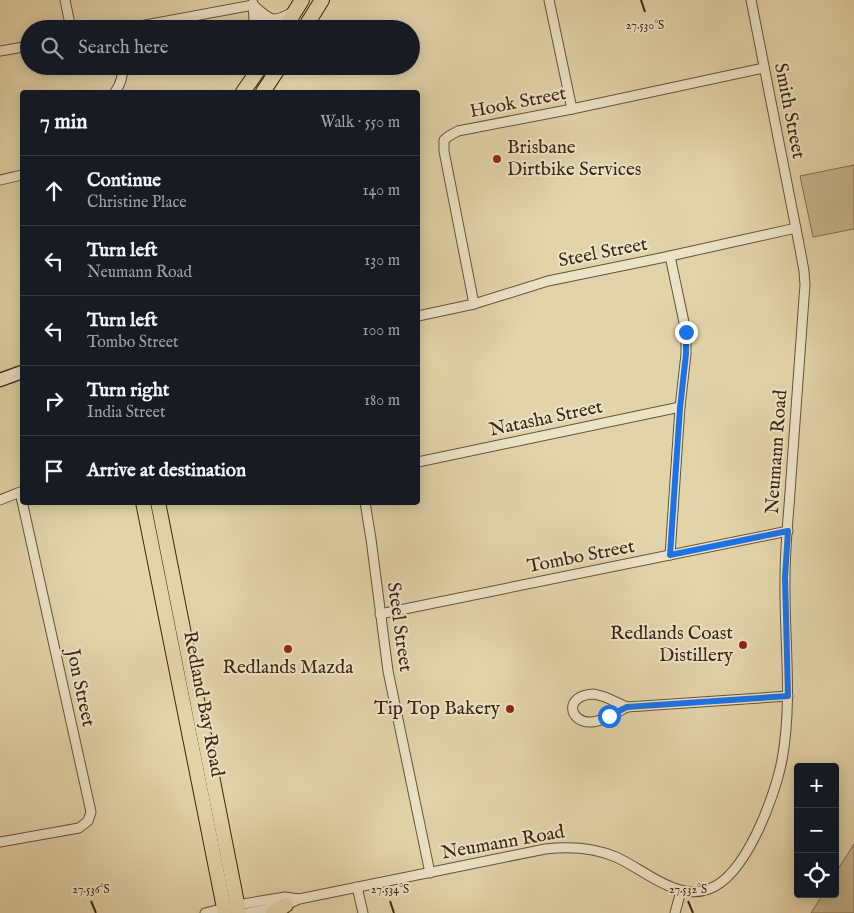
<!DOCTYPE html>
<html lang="en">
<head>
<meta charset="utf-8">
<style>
	body { margin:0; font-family:"IM FELL English",serif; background:#242831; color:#f1f3f6 }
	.controls { position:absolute; right:15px; bottom:15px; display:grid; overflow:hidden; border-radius:5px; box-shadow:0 2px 12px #0003 }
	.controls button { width:45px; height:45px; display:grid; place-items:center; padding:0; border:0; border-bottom:1px solid #363941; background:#171b24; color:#f1f3f6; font:25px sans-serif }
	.stop { position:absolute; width:15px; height:15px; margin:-11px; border:4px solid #1a73e8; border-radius:50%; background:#fff }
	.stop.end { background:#1a73e8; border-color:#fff; box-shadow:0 1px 5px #0008 }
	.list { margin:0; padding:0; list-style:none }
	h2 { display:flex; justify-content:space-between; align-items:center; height:65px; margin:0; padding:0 20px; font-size:21px }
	h2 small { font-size:16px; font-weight:400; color:#9ea1a6 }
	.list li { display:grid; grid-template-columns:32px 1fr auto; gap:15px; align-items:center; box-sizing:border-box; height:70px; padding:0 20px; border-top:1px solid #363941 }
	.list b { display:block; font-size:19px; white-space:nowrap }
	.list p { margin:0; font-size:16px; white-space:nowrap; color:#9ea1a6 }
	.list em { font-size:16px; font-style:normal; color:#9ea1a6 }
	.icon { flex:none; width:28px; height:28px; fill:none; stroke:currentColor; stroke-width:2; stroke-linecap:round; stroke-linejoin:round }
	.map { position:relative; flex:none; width:854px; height:913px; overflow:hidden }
	.search { position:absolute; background:#171b24; box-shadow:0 2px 12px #0003; left:20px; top:20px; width:400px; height:55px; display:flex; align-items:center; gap:12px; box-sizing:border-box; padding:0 18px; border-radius:28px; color:#9ea1a6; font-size:19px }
	.panel { position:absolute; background:#171b24; box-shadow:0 2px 12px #0003; left:20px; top:90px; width:400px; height:415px; border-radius:5px }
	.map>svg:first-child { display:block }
	.green { fill:#c6b68f; stroke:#806e4f }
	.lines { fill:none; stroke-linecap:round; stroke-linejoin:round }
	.street-casing { stroke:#655236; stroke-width:11 }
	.secondary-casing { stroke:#3b260f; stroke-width:15 }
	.primary-casing { stroke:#3b260f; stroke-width:16 }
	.street { stroke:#ece3c7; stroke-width:9 }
	.secondary { stroke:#ece3c7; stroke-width:12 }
	.primary { stroke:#e2d4a9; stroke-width:14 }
	.route { stroke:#1a73e8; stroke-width:6 }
	.ticks { fill:none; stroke:#3b260f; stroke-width:2 }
	.poi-dot { fill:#8f2418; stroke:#ece3c7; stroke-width:2 }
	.labels { text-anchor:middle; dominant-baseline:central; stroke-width:4; stroke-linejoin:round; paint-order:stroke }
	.street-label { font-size:19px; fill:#3b260f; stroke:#ece3c7 }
	.poi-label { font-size:19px; fill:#3b260f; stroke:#ece3c7; text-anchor:end }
	.ticks-label { font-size:12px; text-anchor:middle; fill:#3b260f; stroke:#ece3c7; stroke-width:4; stroke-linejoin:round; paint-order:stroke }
</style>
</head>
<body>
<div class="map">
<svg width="854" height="913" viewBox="0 0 854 913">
	<rect width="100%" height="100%" fill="#e2d4a9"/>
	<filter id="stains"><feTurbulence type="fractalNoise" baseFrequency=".004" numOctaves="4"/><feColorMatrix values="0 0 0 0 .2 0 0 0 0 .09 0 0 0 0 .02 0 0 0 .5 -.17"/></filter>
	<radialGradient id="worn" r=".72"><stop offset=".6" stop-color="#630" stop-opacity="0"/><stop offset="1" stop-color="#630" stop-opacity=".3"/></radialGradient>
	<!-- green -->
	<g class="green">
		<polygon points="854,165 854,229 813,237 800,176"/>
		<polygon points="854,844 854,913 811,913 823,894 835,894 835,874"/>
	</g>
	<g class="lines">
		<!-- street casing -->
		<g class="street-casing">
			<g id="street">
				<polyline points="65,0 71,29"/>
				<polyline points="549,0 572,109"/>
				<polyline points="253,3 254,21 253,29"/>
				<path d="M253,5c18,15 18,19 40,7"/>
				<polyline points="255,9 264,29"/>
				<polyline points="124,29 253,5"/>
				<polyline points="0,51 29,46"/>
				<path d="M115,92c6,-8 8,-16 8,-26"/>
				<polyline points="0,180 22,175"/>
				<polyline points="474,304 444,151 444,140 449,136 458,131 572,109 764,68"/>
				<polyline points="418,316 474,304 548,281 670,256 796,228"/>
				<polyline points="418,462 680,407"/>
				<polyline points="0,500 20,492 91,812 88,821 79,828 0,842"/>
				<polyline points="365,502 371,539 388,671 430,873"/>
				<polyline points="670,555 680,407 686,354 686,332 670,256"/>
				<polyline points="380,614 788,531"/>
				<path d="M594,694l11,3 22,10c-10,5 -25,15 -36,15 -22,1 -28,-27 3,-28z"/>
				<polyline points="627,707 788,696"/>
				<polyline points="357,887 363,913"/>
				<polyline points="205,913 237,905 285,897 299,899"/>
				<path d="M247,913l39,-8 13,-6 246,-50c25,-3 48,-2 71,8 29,13 60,44 93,32 37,-13 66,-93 73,-129 11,-60 2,-121 3,-181 0,-34 4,-68 6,-101 5,-65 9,-129 14,-193l-1,-14 -4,-22 -49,-249"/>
				<polyline points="675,913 681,891"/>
			</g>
		</g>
		<!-- secondary casing -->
		<g class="secondary-casing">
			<polyline id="secondary" points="0,380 22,372"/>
		</g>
		<!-- primary casing -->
		<g class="primary-casing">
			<g id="primary">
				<polyline points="284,29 302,0"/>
				<polyline points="304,29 322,0"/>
				<polyline points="243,92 261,66"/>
				<polyline points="263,92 280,66"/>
				<polyline points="143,502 225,913"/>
				<polyline points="158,502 239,913"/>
				<polyline points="273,913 286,905"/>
			</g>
		</g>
		<!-- street -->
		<use href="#street" class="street"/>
		<!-- secondary -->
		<use href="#secondary" class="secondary"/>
		<!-- primary -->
		<use href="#primary" class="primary"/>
	</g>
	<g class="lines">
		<!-- route -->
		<polyline class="route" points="609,716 627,707 788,696 785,577 788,531 670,555 680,408 686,354 686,332"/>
	</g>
	<!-- ticks -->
	<path class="ticks" d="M641,0l4,12M91,901l5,12M390,901l4,12M688,901l5,12"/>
	<!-- markers -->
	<g class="poi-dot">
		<circle cx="497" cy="159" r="5"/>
		<circle cx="743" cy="645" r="5"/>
		<circle cx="288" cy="649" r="5"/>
		<circle cx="510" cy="709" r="5"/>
	</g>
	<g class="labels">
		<!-- street labels -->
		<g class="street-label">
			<text transform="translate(518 103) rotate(-11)">Hook Street</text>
			<text transform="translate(789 111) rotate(79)">Smith Street</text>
			<text transform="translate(603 253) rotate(-11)">Steel Street</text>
			<text transform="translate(546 419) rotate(-12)">Natasha Street</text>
			<text transform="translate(777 452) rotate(-86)">Neumann Road</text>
			<text transform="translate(581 557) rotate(-11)">Tombo Street</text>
			<text transform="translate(399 627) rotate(82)">Steel Street</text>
			<text transform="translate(80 688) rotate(78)">Jon Street</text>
			<text transform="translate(203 704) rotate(79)">Redland Bay Road</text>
			<text transform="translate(503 843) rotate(-10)">Neumann Road</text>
		</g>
		<!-- poi labels -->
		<g class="poi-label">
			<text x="507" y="148" text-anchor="start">Brisbane<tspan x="507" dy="22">Dirtbike Services</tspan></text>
			<text x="733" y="634">Redlands Coast<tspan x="733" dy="22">Distillery</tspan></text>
			<text x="288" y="668" text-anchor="middle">Redlands Mazda</text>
			<text x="500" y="709">Tip Top Bakery</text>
		</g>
	</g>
	<g class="ticks-label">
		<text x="645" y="29">27.530°S</text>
		<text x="91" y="893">27.536°S</text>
		<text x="390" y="893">27.534°S</text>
		<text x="688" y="893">27.532°S</text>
	</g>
	<rect width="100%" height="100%" filter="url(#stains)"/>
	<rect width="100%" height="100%" fill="url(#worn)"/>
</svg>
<div class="controls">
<button>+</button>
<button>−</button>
<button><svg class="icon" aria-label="locate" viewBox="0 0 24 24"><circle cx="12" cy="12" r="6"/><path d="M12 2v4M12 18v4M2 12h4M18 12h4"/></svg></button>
</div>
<div class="stop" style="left:609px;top:716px"></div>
<div class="stop end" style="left:686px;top:332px"></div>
<div class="search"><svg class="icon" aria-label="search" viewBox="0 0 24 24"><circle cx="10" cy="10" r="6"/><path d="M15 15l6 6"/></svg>Search here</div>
<section class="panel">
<h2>7 min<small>Walk · 550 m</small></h2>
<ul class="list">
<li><svg class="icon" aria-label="ahead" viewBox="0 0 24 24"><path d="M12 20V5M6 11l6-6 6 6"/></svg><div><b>Continue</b><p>Christine Place</p></div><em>140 m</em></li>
<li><svg class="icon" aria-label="left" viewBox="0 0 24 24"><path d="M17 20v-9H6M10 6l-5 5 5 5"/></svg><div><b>Turn left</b><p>Neumann Road</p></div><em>130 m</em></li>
<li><svg class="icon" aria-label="left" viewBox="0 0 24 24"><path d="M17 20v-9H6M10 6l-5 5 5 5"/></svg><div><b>Turn left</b><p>Tombo Street</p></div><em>100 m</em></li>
<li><svg class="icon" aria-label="right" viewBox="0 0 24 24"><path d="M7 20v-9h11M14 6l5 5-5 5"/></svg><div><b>Turn right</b><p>India Street</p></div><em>180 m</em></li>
<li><svg class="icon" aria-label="arrive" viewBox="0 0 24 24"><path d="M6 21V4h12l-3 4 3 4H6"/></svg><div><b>Arrive at destination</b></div></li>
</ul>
</section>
</div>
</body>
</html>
